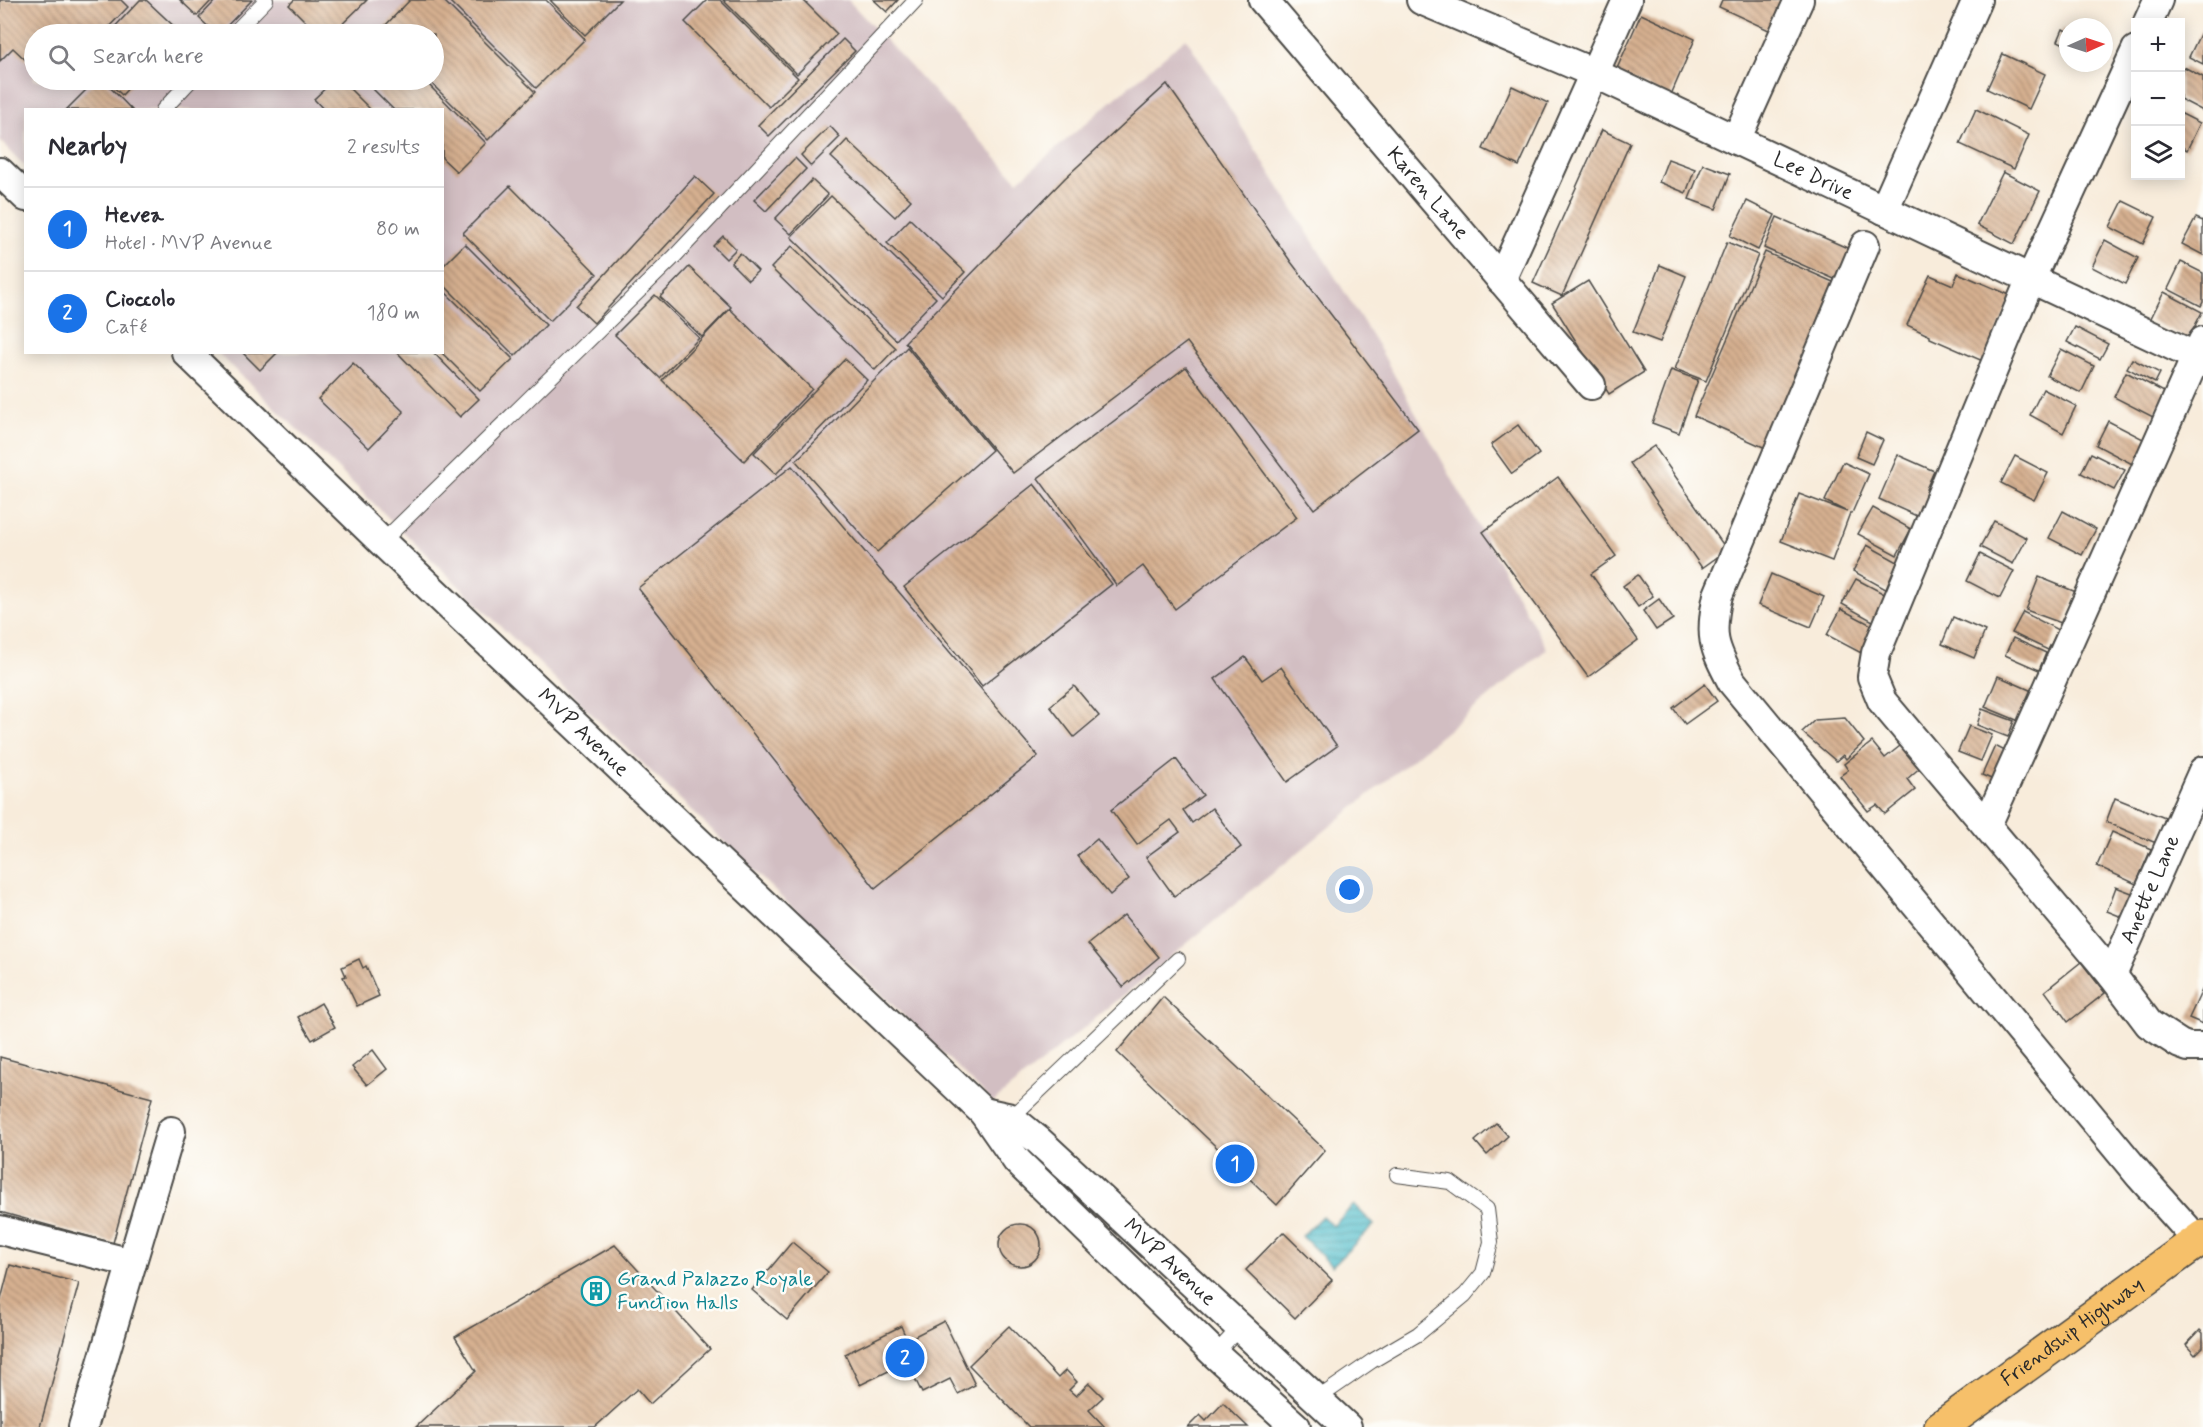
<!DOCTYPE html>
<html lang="en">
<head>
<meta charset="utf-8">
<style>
	body { margin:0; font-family:Mynerve,sans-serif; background:#f7f7f7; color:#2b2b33 }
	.controls { position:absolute; right:18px; top:18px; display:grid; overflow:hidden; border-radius:0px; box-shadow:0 3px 15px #0003 }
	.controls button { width:54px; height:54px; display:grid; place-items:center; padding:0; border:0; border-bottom:2px solid #e1e1e2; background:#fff; color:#2b2b33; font:30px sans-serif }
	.compass { position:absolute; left:2059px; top:18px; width:54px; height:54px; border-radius:50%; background:#fff; box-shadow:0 3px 15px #0003; rotate:87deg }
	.you { position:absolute; left:1350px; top:890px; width:21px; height:21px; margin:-15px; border:4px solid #fff; border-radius:50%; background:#1a73e8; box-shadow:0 0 0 9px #1a73e833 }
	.badge { display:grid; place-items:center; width:39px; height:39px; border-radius:50%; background:#1a73e8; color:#fff; font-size:20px; font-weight:700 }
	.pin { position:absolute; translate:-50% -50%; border:3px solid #fff; box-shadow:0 2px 6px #0006 }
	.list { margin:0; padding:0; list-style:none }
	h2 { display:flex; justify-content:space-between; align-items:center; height:78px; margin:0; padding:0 24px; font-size:26px }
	h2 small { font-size:20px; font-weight:400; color:#7c7c81 }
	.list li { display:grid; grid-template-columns:39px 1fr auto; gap:18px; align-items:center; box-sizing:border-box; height:84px; padding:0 24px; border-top:2px solid #e1e1e2 }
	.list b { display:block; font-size:22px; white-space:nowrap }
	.list p { margin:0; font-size:20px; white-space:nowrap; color:#7c7c81 }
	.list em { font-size:20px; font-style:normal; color:#7c7c81 }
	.icon { flex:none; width:33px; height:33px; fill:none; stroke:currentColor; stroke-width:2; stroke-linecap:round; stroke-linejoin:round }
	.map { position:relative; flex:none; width:2203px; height:1427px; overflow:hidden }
	.search { position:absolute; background:#fff; box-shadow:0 3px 15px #0003; left:24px; top:24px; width:420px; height:66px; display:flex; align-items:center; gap:15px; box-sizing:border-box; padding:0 21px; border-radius:33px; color:#7c7c81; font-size:22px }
	.panel { position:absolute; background:#fff; box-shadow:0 3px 15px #0003; left:24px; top:108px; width:420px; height:246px; border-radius:0px }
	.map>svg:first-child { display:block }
	.industrial { fill:#d2bec2; fill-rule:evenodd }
	.water { fill:url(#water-rules); stroke:#3e747c; stroke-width:1.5 }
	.building { fill:url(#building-back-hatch) }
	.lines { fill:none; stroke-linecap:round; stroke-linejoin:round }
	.lane-casing { stroke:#4a4845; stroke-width:16 }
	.street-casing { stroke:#4a4845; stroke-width:32 }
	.primary-casing { stroke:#4a4845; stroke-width:36 }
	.lane { stroke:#fff; stroke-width:14 }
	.street { stroke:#fff; stroke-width:28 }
	.primary { stroke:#f6c06b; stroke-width:33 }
	.labels { text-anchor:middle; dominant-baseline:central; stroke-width:5; stroke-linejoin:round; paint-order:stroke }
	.street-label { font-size:21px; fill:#2b2b2b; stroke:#fdfcf7 }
	.culture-label { font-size:21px; fill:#0d838f; stroke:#fdfcf7; text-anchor:start }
</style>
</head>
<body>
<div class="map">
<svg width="2203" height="1427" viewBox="0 0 2203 1427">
	<defs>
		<pattern id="water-rules" width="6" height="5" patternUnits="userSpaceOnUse" patternTransform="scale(1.5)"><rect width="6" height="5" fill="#52becc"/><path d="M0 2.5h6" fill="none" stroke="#449ba6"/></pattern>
		<pattern id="building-back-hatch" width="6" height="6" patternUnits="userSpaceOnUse" patternTransform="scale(1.5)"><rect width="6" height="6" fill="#d6b090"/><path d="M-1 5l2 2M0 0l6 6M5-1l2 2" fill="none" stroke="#ae8f76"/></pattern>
	</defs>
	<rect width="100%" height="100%" fill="#fdfcf7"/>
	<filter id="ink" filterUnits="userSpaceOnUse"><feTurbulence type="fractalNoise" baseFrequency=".0167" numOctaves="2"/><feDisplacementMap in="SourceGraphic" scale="12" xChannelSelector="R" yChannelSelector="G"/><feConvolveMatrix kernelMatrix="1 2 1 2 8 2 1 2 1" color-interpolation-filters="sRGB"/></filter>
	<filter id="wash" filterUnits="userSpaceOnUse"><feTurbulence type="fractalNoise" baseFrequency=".008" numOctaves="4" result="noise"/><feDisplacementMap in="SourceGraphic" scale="24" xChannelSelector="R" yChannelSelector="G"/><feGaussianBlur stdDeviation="1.35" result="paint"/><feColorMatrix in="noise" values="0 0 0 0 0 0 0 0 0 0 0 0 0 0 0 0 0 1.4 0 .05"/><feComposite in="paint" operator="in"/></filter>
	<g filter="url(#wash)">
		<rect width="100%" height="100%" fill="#f8ecdb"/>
		<!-- industrial -->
		<path class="industrial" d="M0,0h848l170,181 168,-143 191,306 170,305 -554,453 -775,-749 224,-1v-242h-416l-1,56 -25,-25zM34,34h400v46h-400z"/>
		<!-- water -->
		<polygon class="water" points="1354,1205 1374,1225 1332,1266 1302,1236 1322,1216 1333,1226"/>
		<g id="blocks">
			<!-- building -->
			<g class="building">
				<polygon points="0,0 121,0 128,7 102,34 34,34 34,68 13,48 0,61"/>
				<polygon points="140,0 146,0 180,32 177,34 108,34"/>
				<polygon points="180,0 212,0 197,16"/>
				<polygon points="216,0 252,0 219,34 216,34 199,18"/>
				<polygon points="294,0 367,0 332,34 318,34 289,5"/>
				<polygon points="410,0 443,0 535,92 488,140 428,80 434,80 434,34 383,34 380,31"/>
				<polygon points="448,0 546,0 585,39 536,88"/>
				<polygon points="550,0 620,0 585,35"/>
				<polygon points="707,0 720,0 798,78 769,107 685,22"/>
				<polygon points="723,0 803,0 837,34 797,74"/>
				<polygon points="874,0 898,0 887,12"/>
				<polygon points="1722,0 1787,0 1773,32 1719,7"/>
				<polygon points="1641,14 1695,39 1670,97 1615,73"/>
				<polygon points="2203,28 2203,64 2189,57"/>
				<polygon points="2063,29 2068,32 2068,46 2058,41"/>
				<polygon points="843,39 855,51 769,136 758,125"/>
				<polygon points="2003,54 2045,74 2029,109 1987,89"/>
				<polygon points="2184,67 2203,77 2203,111 2180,99 2180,73"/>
				<polygon points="96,80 103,80 132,110 66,110"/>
				<polygon points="106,80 136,80 122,95"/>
				<polygon points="334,80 341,80 371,110 324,110 314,99"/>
				<polygon points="364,80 424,80 486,143 457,172 442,158 442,110 394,110"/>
				<polygon points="1167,84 1291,262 1418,429 1314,509 1187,342 1013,473 905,342 1065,178"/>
				<polygon points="1512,86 1548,103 1519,166 1483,149"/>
				<polygon points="1976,109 2029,135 2014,169 1960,144"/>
				<polygon points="2180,113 2200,123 2187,150 2180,146"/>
				<polygon points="830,126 840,137 811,166 801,155"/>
				<polygon points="1602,130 1630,143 1562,296 1533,283"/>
				<polygon points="847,140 911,200 895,217 831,157"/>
				<polygon points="795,158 806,169 766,211 754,200"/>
				<polygon points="1668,159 1695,169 1686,193 1659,182"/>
				<polygon points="1703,164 1730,174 1716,209 1689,199"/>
				<polygon points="2003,172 2040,191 2014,244 1977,225"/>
				<polygon points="695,176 714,194 594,323 576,306"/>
				<polygon points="812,180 828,195 791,234 775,219"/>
				<polygon points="510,186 597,274 550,321 463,233"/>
				<polygon points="831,196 936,298 896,340 791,237"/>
				<polygon points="1747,201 1775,215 1758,250 1730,236"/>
				<polygon points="2123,201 2156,217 2143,244 2110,227"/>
				<polygon points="1777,217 1854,251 1841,282 1764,248"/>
				<polygon points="2196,218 2203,221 2203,255 2182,244"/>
				<polygon points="910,219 965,272 942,296 887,243"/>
				<polygon points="723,236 736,249 726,259 713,246"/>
				<polygon points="2105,240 2138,258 2125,284 2092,267"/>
				<polygon points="1727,242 1758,255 1706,381 1675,369"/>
				<polygon points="465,244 546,325 515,356 442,283 442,267"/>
				<polygon points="792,246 896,348 875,370 771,268"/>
				<polygon points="1765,252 1842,286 1770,450 1694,416"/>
				<polygon points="740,253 758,271 748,280 731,263"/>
				<polygon points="2181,262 2203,273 2203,302 2201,306 2168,289"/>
				<polygon points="1660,265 1686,276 1660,342 1633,332"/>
				<polygon points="689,267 731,307 702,337 660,297"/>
				<polygon points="1958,273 2012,296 1985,362 1930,338 1930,336 1907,325 1930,275 1953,285"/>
				<polygon points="1588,281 1644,372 1609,394 1552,303"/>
				<polygon points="442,289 513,359 480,391 442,353"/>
				<polygon points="2164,292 2202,312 2188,339 2150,320"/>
				<polygon points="655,295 699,338 660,378 615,335"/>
				<polygon points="730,309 812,389 744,461 662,380"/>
				<polygon points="2075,327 2108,344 2100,359 2067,342"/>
				<polygon points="907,347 992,450 877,552 796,461"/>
				<polygon points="2061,349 2094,366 2081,393 2047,376"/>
				<polygon points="242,352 278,352 260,370"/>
				<polygon points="397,352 433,352 479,399 460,417"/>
				<polygon points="845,359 867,380 776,474 754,453"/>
				<polygon points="2132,359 2160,373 2155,383 2127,368"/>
				<polygon points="353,363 404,412 369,448 318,399"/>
				<polygon points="1186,367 1297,517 1175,609 1143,566 1117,586 1038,478"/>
				<polygon points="1671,370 1698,380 1679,433 1652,423"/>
				<polygon points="2126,372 2166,393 2153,417 2114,397"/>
				<polygon points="2043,389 2076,406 2063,433 2030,415"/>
				<polygon points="2108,421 2149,442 2136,466 2096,445"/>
				<polygon points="1518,425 1539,454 1512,474 1491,445"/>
				<polygon points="1866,432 1883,440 1872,464 1856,457"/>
				<polygon points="1654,446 1727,550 1702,568 1630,463"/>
				<polygon points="2091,453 2125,470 2114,490 2081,473"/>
				<polygon points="1898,455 1934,471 1926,489 1933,492 1921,518 1879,499"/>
				<polygon points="2015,456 2048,473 2034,500 2001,483"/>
				<polygon points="1843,462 1869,474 1852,513 1850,513 1832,561 1781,541 1799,494 1847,512 1825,501"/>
				<polygon points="792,466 1038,756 875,888 638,588"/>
				<polygon points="1558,477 1616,556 1591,574 1638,640 1588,677 1483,532"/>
				<polygon points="1034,484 1112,584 982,686 904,587"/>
				<polygon points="1873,508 1911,529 1897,555 1858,534"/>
				<polygon points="2063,511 2096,529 2082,555 2049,538"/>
				<polygon points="1994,521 2027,538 2013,564 1980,547"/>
				<polygon points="1867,545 1905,566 1891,592 1853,571"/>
				<polygon points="1980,554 2014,571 2000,598 1967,581"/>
				<polygon points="1771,574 1824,597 1811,627 1758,605"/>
				<polygon points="1638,575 1653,596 1638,607 1623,586"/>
				<polygon points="2039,577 2076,592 2064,624 2026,610"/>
				<polygon points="1856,579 1894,599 1880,625 1842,604"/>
				<polygon points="1659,599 1673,619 1656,630 1643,611"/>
				<polygon points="1841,609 1879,629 1865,655 1827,635"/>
				<polygon points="2023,612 2058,630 2048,650 2012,633"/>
				<polygon points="1953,617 1985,631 1974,658 1942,644"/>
				<polygon points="2013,638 2046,653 2039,670 2005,655"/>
				<polygon points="1245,657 1262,680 1281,667 1337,746 1287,782 1215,679"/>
				<polygon points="1998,676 2032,691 2019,721 1985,707"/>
				<polygon points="1705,684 1717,701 1685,724 1673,708"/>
				<polygon points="1074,686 1099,716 1074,737 1050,706"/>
				<polygon points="1982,709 2014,721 2008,737 1977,725"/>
				<polygon points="1845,718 1864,742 1846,759 1843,755 1836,761 1802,732 1815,720"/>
				<polygon points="1969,726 1992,735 1981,761 1958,752"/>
				<polygon points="1872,742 1885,758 1905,742 1923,765 1907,779 1915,790 1885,814 1877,805 1868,811 1840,776 1848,770 1844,764"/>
				<polygon points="1995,746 2009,753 1996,781 1982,775"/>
				<polygon points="1176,759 1203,795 1183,810 1192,823 1212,808 1241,847 1174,896 1146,857 1180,832 1171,820 1137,845 1111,810"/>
				<polygon points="2115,798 2165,818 2156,843 2106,822"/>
				<polygon points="2112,832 2151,849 2136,884 2097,866"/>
				<polygon points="1097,839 1129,879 1110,895 1077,856"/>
				<polygon points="2116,887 2137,895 2127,919 2107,911"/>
				<polygon points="1124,915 1159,957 1123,987 1088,944"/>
				<polygon points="359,959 363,968 366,966 379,996 357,1006 343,977 346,976 342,967"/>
				<polygon points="2081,962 2105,993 2068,1022 2045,991"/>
				<polygon points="2203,988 2203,1024 2189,1018"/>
				<polygon points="1163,997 1325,1150 1277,1205 1117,1052"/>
				<polygon points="321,1003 335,1027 312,1040 298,1017"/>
				<polygon points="373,1050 387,1069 367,1085 352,1067"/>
				<polygon points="0,1057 152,1098 113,1243 0,1212"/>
				<polygon points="1496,1123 1508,1136 1487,1155 1475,1141"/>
				<circle cx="1020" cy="1245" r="21"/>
				<polygon points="1283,1232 1332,1280 1295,1318 1246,1270"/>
				<polygon points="792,1242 828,1272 787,1320 752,1290"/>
				<polygon points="615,1245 710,1349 650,1404 637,1389 595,1427 416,1427 476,1371 455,1337"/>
				<polygon points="10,1265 79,1283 40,1427 0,1427 0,1303"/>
				<polygon points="944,1321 975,1385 958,1394 950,1379 922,1393 907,1362 860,1385 845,1354 901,1326 907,1340"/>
				<polygon points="1009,1326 1058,1378 1066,1370 1077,1382 1069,1390 1076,1396 1089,1383 1103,1397 1089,1410 1105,1427 1029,1427 969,1365"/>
				<polygon points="2200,1330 2203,1333 2203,1347 2195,1355 2186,1345"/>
				<polygon points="1223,1403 1248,1427 1188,1427 1200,1415 1206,1421"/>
			</g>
		</g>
	</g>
	<g filter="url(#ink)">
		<use href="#blocks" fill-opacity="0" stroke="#4a4845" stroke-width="1.5"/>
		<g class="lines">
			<!-- lane casing -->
			<g class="lane-casing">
				<g id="lane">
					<polyline points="233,34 266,0"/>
					<polyline points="163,110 191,80"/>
					<polyline points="382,542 674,257 916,0"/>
					<polyline points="1009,1120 1178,959"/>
					<polyline points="1215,1354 1240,1327"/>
					<polyline points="1317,1399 1372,1361 1418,1334 1465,1295 1483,1273 1491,1242 1487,1209 1450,1182 1397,1175"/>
				</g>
			</g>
			<!-- street casing -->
			<g class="street-casing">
				<g id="street">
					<path id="s1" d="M1263,0l328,385"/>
					<path id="s2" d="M1421,0l173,73 609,287"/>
					<polyline points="2148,22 2158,0"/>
					<polyline points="2136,50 2031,278 1876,653 1872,677 1882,701 2112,975 2149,1024 2180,1044 2188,1047 2203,1047"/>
					<polyline points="1736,140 1799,0"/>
					<polyline points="0,172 26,197"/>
					<polyline points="1884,210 1977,0"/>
					<path d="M1865,245l-147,350c-9,41 -5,51 14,87l408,494 58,65"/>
					<polyline points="1501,280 1627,0"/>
					<path id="s3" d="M186,352l196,190 601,570 34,49 198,193 81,73"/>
					<polyline points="1987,825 2203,341"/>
					<path id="s4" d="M2112,975l91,-204"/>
					<path id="s5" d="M983,1112l28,6 28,23 308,286"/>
					<polyline points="0,1230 132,1263"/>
					<polyline points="83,1427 171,1131"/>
				</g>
			</g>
			<!-- primary casing -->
			<g class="primary-casing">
				<g id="primary">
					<path id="s6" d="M1941,1427l262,-190"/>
				</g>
			</g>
			<!-- lane -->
			<use href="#lane" class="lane"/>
			<!-- street -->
			<use href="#street" class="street"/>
			<!-- primary -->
			<use href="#primary" class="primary"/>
		</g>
	</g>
	<!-- icons -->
	<defs>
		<g id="building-ring" transform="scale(1.5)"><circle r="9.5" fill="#fdfcf7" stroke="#0f9aa8" stroke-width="1.5"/><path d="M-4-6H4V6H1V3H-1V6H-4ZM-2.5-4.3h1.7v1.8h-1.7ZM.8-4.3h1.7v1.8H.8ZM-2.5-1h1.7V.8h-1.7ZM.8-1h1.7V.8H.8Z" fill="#0f9aa8"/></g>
	</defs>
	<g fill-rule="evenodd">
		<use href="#building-ring" x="596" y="1291"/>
	</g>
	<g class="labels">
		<!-- street labels -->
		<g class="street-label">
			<text stroke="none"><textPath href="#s2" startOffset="430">Lee Drive</textPath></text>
			<text stroke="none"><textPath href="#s1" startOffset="254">Karen Lane</textPath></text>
			<text stroke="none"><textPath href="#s3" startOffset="550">MVP Avenue</textPath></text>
			<text stroke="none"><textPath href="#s4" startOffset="94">Anette Lane</textPath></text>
			<text stroke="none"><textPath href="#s5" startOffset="243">MVP Avenue</textPath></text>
			<text stroke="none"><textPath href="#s6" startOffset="162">Friendship Highway</textPath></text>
		</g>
		<!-- culture labels -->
		<g class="culture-label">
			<text x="617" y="1279">Grand Palazzo Royale<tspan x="617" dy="24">Function Halls</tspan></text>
		</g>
	</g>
</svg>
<div class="controls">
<button>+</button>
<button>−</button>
<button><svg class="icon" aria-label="layers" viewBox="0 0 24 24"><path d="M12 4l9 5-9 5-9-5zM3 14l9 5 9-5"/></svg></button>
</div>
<svg class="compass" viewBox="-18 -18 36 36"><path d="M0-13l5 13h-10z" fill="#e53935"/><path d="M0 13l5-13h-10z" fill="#7c7c81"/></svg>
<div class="you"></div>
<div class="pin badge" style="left:1235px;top:1164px">1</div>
<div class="pin badge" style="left:905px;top:1358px">2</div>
<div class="search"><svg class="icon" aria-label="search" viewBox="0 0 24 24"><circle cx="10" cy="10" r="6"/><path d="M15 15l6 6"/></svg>Search here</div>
<section class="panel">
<h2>Nearby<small>2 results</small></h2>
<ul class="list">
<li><span class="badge">1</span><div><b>Hevea</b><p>Hotel · MVP Avenue</p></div><em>80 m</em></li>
<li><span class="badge">2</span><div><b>Cioccolo</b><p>Café</p></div><em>180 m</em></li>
</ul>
</section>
</div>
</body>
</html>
